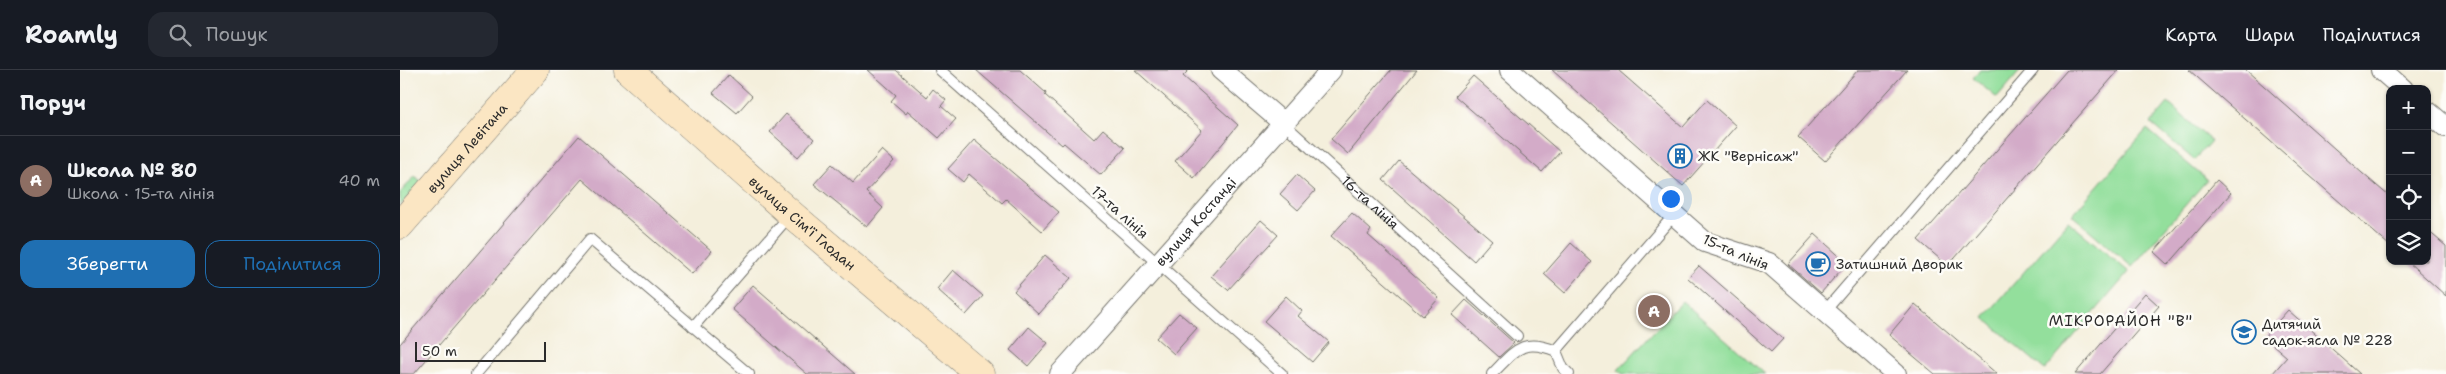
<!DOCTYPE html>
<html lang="uk">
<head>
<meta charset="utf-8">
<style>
	body { margin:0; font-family:"Shantell Sans",sans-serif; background:#242831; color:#f1f3f6 }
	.controls { position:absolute; right:15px; top:15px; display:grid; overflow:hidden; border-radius:10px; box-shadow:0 1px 4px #0004 }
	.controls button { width:45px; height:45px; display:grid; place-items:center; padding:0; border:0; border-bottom:1px solid #363941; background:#171b24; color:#f1f3f6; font:25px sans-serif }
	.scale { position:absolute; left:15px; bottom:12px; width:131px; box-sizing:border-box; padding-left:5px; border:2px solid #2b2b2b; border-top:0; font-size:14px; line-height:18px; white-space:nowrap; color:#2b2b2b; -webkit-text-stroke:4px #fdfcf7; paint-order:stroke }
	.you { position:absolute; left:1270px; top:128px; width:18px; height:18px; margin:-12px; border:4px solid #fff; border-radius:50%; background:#1a73e8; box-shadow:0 0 0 8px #1a73e833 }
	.badge { display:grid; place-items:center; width:32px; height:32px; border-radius:50%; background:#1f6fb2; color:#fff; font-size:16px; font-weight:700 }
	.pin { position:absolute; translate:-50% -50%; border:2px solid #fff; box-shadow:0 1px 5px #0006 }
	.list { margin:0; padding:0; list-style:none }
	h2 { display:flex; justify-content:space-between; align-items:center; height:65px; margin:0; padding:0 20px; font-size:21px }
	h2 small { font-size:16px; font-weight:400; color:#9ea1a6 }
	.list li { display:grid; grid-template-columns:32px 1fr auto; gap:15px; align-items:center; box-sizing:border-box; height:90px; padding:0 20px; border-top:1px solid #363941 }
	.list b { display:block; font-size:19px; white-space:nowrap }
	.list p { margin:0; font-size:16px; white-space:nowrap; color:#9ea1a6 }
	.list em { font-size:16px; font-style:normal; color:#9ea1a6 }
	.actions { display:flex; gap:10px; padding:15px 20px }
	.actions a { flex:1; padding:11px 0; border:1px solid #1f6fb2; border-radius:15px; text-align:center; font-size:18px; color:#1f6fb2 }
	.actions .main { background:#1f6fb2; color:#fff }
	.icon { flex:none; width:28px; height:28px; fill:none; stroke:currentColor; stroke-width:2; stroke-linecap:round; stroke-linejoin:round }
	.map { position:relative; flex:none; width:2046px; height:304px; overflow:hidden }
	header { display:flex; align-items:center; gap:30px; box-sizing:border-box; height:70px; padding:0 25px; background:#171b24; border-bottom:1px solid #363941 }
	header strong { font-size:24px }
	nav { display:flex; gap:28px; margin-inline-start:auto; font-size:18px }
	.search { width:350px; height:45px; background:#242831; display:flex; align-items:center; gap:12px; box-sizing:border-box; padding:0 18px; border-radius:15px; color:#9ea1a6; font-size:19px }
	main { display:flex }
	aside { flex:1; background:#171b24 }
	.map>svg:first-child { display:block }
	.green { fill:#93df9c; stroke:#5f8564 }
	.building { fill:#d3abc8 }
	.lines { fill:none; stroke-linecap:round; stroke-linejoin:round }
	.lane-casing { stroke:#717069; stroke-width:12 }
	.street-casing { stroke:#717069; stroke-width:22 }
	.secondary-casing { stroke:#717069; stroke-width:29 }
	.lane { stroke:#fff; stroke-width:10 }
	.street { stroke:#fff; stroke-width:20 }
	.secondary { stroke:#fbe6c3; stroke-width:28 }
	.labels { text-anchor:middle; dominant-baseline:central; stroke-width:5; stroke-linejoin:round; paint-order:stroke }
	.street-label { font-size:14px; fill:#2b2b2b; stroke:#fdfcf7 }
	.poi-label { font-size:14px; fill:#2b2b2b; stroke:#fdfcf7; text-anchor:start }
	.neighbourhood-label { font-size:15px; letter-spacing:1px; fill:#2b2b2b; stroke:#fdfcf7 }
</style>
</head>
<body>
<header>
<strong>Roamly</strong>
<div class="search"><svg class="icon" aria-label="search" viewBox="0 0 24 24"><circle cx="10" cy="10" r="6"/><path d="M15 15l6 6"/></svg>Пошук</div>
<nav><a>Карта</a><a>Шари</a><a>Поділитися</a></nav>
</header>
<main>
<aside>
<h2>Поруч<small></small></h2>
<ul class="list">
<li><span class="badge" style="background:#8d6e63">A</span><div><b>Школа № 80</b><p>Школа · 15-та лінія</p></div><em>40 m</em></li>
</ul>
<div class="actions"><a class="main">Зберегти</a><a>Поділитися</a></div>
</aside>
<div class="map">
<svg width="2046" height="304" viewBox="0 0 2046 304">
	<rect width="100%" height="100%" fill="#fdfcf7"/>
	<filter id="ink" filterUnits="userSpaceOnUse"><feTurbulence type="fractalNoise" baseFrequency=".02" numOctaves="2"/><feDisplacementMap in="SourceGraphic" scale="10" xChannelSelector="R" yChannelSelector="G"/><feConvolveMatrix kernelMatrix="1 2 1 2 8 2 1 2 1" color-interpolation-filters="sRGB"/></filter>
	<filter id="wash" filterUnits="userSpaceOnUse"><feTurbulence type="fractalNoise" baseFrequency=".0096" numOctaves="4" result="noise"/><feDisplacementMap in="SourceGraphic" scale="20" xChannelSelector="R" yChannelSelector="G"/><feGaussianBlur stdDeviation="1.12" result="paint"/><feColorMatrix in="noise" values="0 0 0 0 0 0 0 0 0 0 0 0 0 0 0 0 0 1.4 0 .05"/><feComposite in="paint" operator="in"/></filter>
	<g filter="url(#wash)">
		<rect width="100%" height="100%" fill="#f4efdc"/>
		<!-- green -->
		<g class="green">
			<polygon points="1580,0 1621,0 1597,28 1573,8"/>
			<polygon points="1768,33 1811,71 1794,90 1751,53"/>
			<polygon points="1747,59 1807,110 1732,197 1672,145"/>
			<polygon points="15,106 21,112 0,136 0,123"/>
			<polygon points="1668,151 1729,202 1645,300 1584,248"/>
			<polygon points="1282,231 1365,304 1223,304 1218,300"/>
		</g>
		<g id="blocks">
			<!-- building -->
			<g class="building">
				<polygon points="468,0 496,0 527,27 533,19 546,30 541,36 556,49 539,68 508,41 506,44 491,31 496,25"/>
				<polygon points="576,0 620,0 646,23 645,25 694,69 703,59 725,78 701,105 664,73 662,75"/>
				<polygon points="735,0 789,0 783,6 838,55 794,108 775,91 802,60"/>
				<polygon points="991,0 1017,0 948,84 931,69"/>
				<polygon points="1152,0 1218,0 1283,57 1307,30 1336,56 1283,116"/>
				<polygon points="1458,0 1507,0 1425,91 1398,67"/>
				<polygon points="1667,0 1719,0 1548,196 1518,170"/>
				<polygon points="1789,0 1846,0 1962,103 1990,127 1990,176"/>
				<polygon points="329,5 352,26 337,43 313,23"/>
				<polygon points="1073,6 1160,82 1142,102 1055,26"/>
				<polygon points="386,44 414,69 398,87 370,62"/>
				<polygon points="179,66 312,181 292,204 182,109 14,304 0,304 0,274"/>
				<polygon points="574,70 659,142 642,161 606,129 602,133 569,104 563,112 548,99"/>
				<polygon points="482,80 494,91 466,122 483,138 467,157 414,114 432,94 453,113"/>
				<polygon points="999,91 1092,170 1074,191 983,110"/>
				<polygon points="897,105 915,121 898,140 880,124"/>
				<polygon points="1817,110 1831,123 1768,195 1754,182"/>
				<polygon points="952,143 971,160 968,165 1039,228 1023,246 931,166"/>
				<polygon points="861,150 878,165 828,220 811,206"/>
				<polygon points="2027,160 2046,176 2046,226 2007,191 2027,191"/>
				<polygon points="1415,164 1447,193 1421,223 1388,194"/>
				<polygon points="1171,173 1192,192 1165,223 1144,204"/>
				<polygon points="645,185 671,208 639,244 614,221"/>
				<polygon points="1299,196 1383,269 1371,282 1288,208"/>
				<polygon points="553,200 583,226 566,245 537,219"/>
				<polygon points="353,215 455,304 407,304 332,239"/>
				<polygon points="1745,223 1759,236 1700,304 1675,304"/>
				<polygon points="886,226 902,241 898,246 929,272 912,292 864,251"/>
				<polygon points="1066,230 1114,273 1099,287 1052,245"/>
				<polygon points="1515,234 1597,304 1535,304 1516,288 1489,265"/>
				<polygon points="1888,240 1960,304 1872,304 1887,287 1864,267"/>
				<polygon points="779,243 797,258 774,284 756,268"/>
				<polygon points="629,257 648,273 628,296 610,280"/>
			</g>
		</g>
	</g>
	<g filter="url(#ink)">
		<use href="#blocks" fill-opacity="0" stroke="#717069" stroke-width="1"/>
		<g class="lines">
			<!-- lane casing -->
			<g class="lane-casing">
				<g id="lane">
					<polyline points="540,0 882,304"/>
					<path id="s1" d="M883,53l234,213"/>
					<polyline points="1425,241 1633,0"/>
					<polyline points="293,257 391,144"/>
					<polyline points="1156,281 1274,145"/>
					<polyline points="76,304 190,169 349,304"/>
					<path d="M1092,304c23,-23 30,-37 64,-23l7,17 6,6"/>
				</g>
			</g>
			<!-- street casing -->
			<g class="street-casing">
				<g id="street">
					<polyline points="821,0 883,53"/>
					<polyline points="1110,0 1305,172 1369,193 1496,304"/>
					<polyline points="1981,0 2003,19"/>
					<polyline points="2027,41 2046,57"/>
					<path id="s2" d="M660,304l271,-304"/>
				</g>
			</g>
			<!-- secondary casing -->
			<g class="secondary-casing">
				<g id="secondary">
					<path id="s3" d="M228,0l163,144 189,160"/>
					<path id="s4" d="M0,155l135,-155"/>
				</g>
			</g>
			<!-- lane -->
			<use href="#lane" class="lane"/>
			<!-- street -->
			<use href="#street" class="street"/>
			<!-- secondary -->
			<use href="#secondary" class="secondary"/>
		</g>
	</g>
	<!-- icons -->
	<defs>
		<g id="building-ring" transform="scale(1.25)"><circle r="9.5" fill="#fdfcf7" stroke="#1f6fb2" stroke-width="1.5"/><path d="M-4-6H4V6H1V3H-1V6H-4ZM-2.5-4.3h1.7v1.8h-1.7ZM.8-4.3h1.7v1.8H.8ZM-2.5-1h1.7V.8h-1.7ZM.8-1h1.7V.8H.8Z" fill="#1f6fb2"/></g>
		<g id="cafe-ring" transform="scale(1.25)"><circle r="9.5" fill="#fdfcf7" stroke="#1f6fb2" stroke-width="1.5"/><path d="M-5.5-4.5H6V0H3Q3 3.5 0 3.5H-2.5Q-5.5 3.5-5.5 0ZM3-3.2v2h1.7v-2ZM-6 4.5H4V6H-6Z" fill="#1f6fb2"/></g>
		<g id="school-ring" transform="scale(1.25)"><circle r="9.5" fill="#fdfcf7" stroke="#1f6fb2" stroke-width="1.5"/><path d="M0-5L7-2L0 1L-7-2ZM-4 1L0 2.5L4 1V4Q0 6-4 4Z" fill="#1f6fb2"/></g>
	</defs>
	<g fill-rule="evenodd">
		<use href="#building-ring" x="1280" y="86"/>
		<use href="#cafe-ring" x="1418" y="194"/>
		<use href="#school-ring" x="1844" y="262"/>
	</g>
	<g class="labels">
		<!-- street labels -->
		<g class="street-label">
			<text stroke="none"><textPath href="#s4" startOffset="102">вулиця Левітана</textPath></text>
			<text stroke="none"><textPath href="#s1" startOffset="118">16-та лінія</textPath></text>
			<text transform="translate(720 142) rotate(42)">17-та лінія</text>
			<text stroke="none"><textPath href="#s2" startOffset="204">вулиця Костанді</textPath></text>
			<text stroke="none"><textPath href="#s3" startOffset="232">вулиця Сім'ї Глодан</textPath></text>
			<text transform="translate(1336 182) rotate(23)">15-та лінія</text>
		</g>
		<!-- poi labels -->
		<g class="poi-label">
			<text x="1298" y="86">ЖК "Вернісаж"</text>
			<text x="1436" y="194">Затишний Дворик</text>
			<text x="1862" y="254">Дитячий<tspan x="1862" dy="16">садок-ясла № 228</tspan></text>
		</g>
		<!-- neighbourhood labels -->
		<g class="neighbourhood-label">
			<text x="1721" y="251">МІКРОРАЙОН "В"</text>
		</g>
	</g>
</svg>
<div class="controls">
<button>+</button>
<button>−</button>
<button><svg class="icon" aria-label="locate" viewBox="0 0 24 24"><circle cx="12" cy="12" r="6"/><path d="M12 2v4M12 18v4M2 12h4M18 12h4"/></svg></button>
<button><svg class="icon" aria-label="layers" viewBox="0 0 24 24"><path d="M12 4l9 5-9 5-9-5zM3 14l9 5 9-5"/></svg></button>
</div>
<div class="scale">50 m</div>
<div class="you"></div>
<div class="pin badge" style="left:1254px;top:241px;background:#8d6e63">A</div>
</div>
</main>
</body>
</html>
